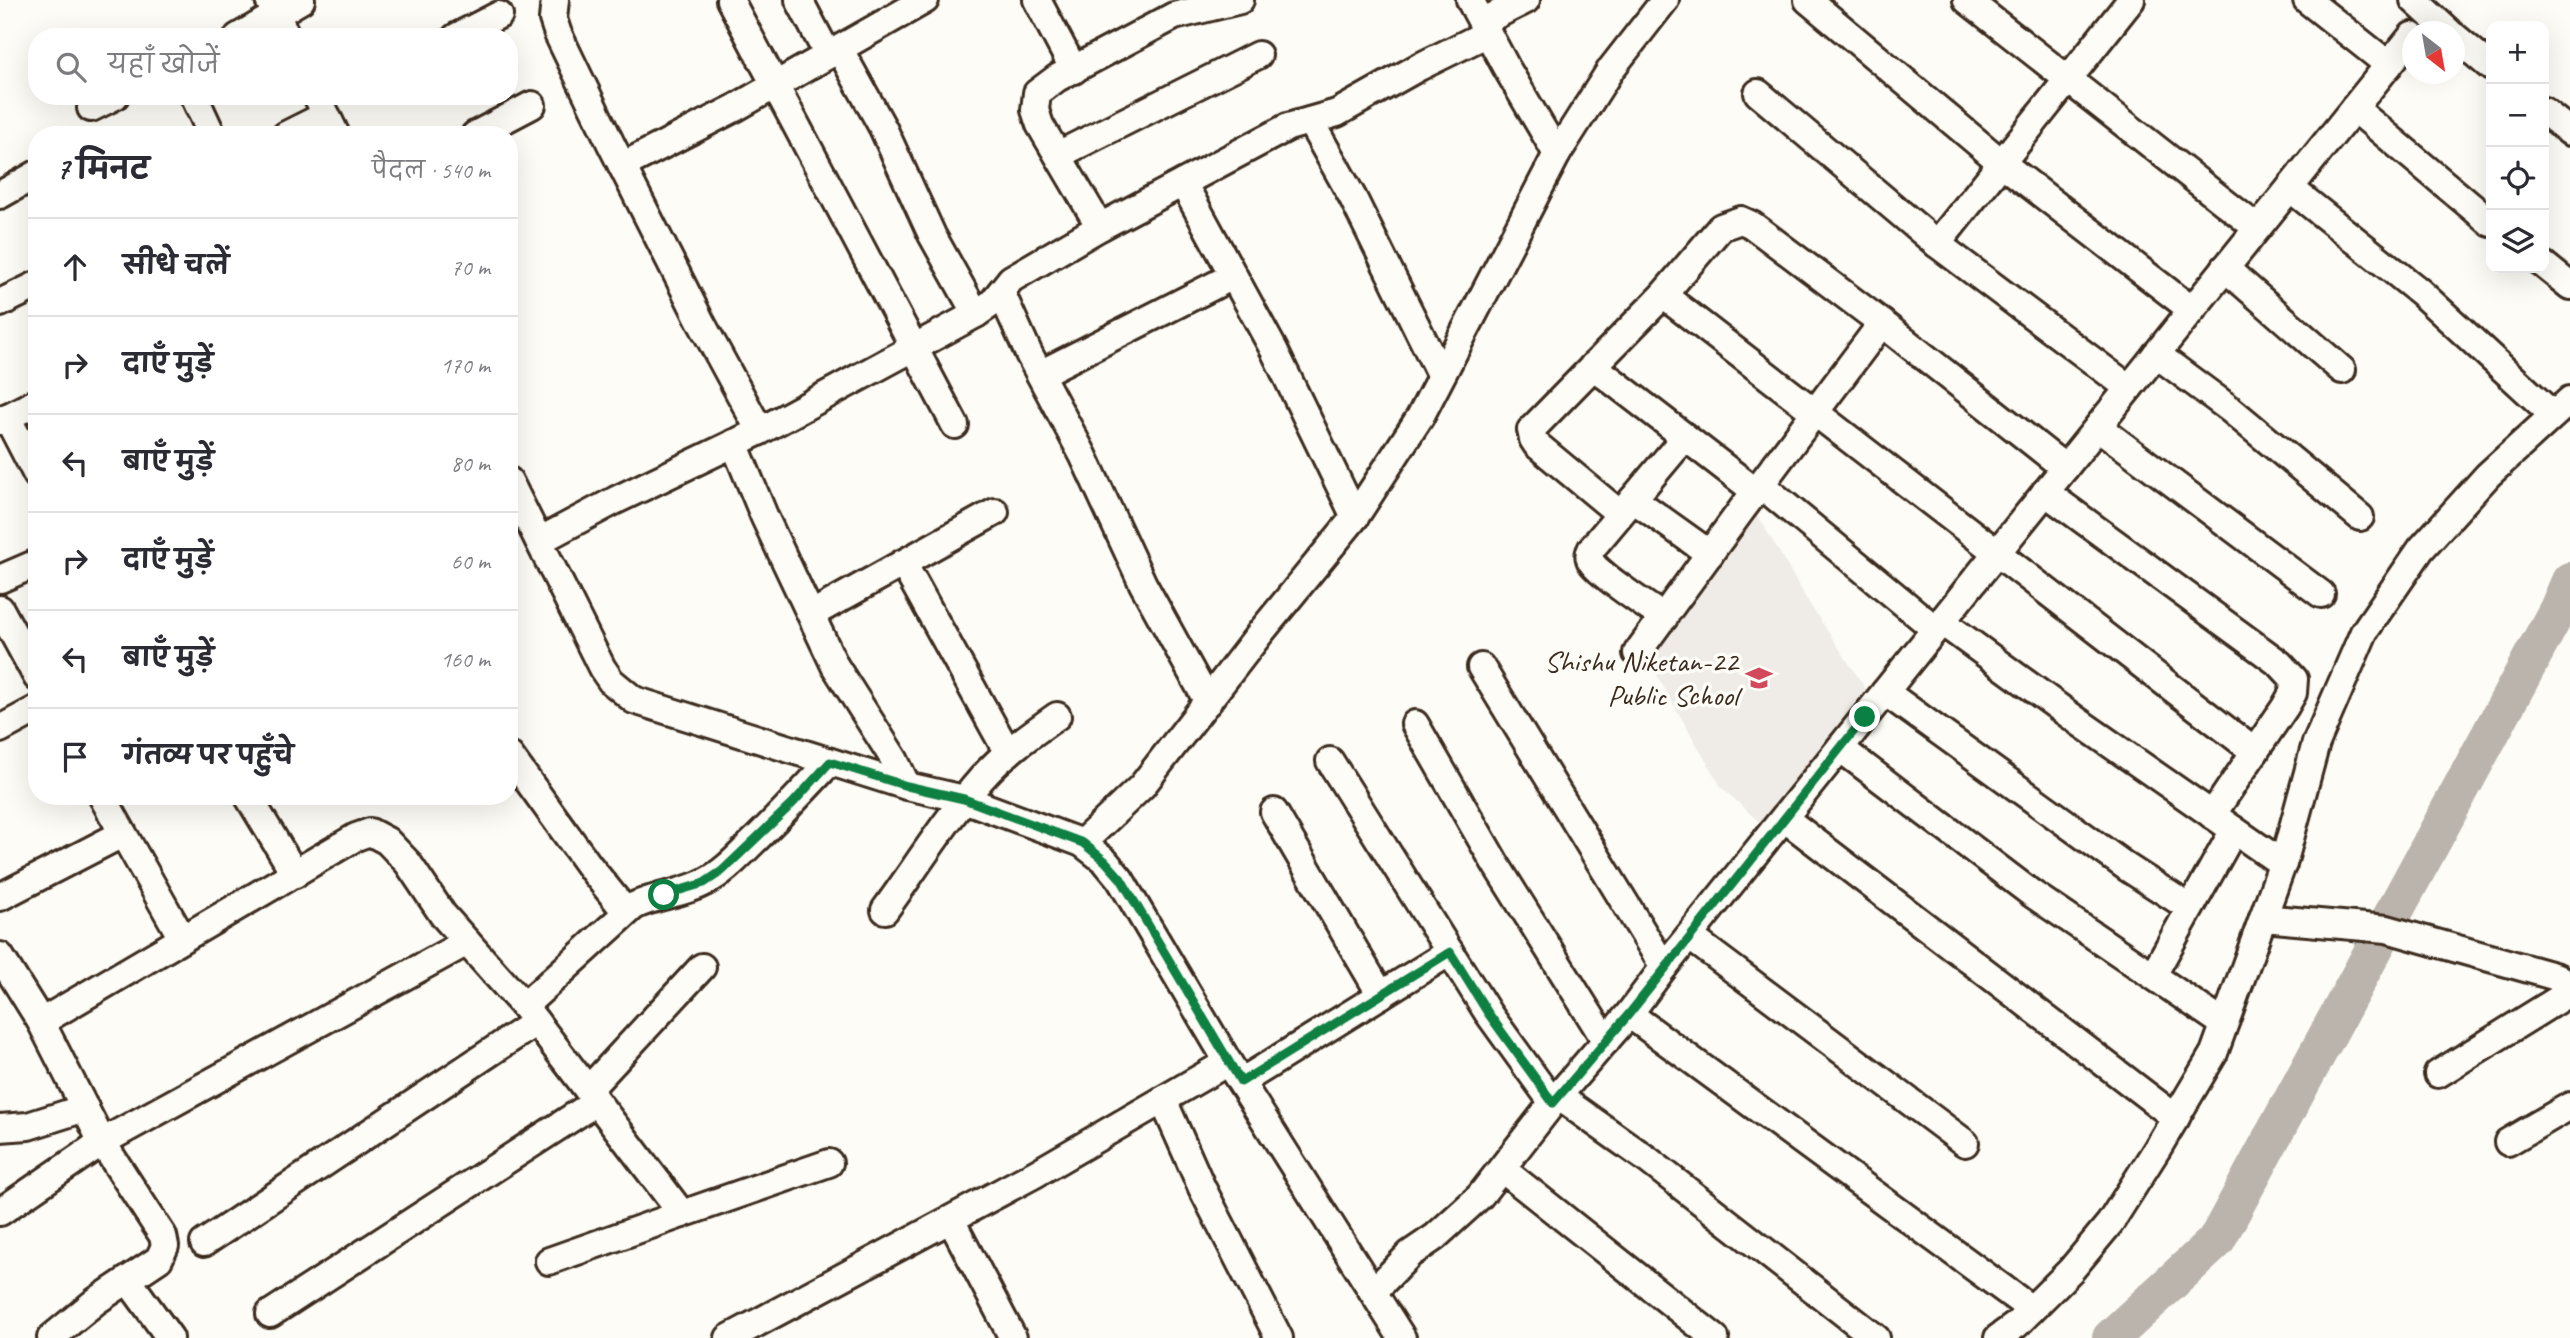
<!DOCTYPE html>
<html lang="hi">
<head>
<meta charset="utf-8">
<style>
	body { margin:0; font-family:Caveat,"Playpen Sans Deva",sans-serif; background:#f2f2f3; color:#2b2b33 }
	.controls { position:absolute; right:21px; top:21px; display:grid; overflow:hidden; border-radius:14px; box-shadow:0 7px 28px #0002 }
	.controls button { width:63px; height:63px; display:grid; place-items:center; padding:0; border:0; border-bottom:2px solid #e1e1e2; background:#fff; color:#2b2b33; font:35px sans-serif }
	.compass { position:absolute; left:2402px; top:21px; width:63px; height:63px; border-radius:50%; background:#fff; box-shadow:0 7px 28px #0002; rotate:149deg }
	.stop { position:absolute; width:21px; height:21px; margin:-16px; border:5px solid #0b8043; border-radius:50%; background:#fff }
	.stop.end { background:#0b8043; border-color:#fff; box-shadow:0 2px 7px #0008 }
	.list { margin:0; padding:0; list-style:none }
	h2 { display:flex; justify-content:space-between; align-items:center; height:91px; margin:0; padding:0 28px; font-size:30px }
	h2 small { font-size:23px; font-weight:400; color:#7c7c81 }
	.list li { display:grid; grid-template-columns:46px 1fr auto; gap:21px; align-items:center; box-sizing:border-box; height:98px; padding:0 28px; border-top:2px solid #e1e1e2 }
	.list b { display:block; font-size:26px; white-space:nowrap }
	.list em { font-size:23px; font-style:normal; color:#7c7c81 }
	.icon { flex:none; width:38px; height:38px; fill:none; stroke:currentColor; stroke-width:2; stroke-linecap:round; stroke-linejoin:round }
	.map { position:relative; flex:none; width:2570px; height:1338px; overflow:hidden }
	.search { position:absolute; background:#fff; box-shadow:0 7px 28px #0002; left:28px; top:28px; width:490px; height:77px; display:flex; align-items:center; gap:18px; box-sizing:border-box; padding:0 24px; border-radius:28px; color:#7c7c81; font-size:26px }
	.panel { position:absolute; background:#fff; box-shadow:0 7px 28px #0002; left:28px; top:126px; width:490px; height:679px; border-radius:28px }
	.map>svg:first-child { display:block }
	.built { fill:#efece7 }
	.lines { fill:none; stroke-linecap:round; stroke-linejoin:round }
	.river { stroke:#bbb4ad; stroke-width:38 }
	.minor-casing { stroke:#3b2a1e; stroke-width:32 }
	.minor { stroke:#fdfcf7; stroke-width:26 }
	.route { stroke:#0b8043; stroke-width:9 }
	.labels { text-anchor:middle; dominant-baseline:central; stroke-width:7; stroke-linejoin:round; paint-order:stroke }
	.poi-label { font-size:30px; fill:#3b2a1e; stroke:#fdfcf7; text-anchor:end }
</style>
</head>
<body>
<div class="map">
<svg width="2570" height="1338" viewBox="0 0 2570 1338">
	<rect width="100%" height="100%" fill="#fdfcf7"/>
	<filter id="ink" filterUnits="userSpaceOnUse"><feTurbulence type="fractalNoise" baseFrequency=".0143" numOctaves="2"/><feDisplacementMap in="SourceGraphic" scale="14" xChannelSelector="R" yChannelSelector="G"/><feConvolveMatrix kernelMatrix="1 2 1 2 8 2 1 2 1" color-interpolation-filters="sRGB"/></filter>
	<g filter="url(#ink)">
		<!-- built -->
		<polygon class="built" points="1754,509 1809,603 1872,698 1768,830 1721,787 1647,658"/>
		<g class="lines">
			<!-- river -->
			<polyline class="river" points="2111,1338 2216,1241 2558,609 2570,581"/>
			<!-- minor casing -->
			<g class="minor-casing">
				<g id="minor">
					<polyline points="269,0 287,37"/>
					<polyline points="555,0 553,19 558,34 611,144 702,324 760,431"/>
					<polyline points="730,0 955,425"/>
					<polyline points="799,0 828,55"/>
					<polyline points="1037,0 1074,70"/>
					<polyline points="1470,0 1506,67 1557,154"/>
					<polyline points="1808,0 2003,164 2192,310"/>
					<polyline points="1967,0 2257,228"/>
					<polyline points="2307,0 2389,65"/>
					<polyline points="2414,0 2449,32"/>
					<polyline points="1482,22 1526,0"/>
					<polyline points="2412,36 2354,108 2491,223"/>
					<polyline points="2454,36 2491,67"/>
					<polyline points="238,37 301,0"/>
					<polyline points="456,37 499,15"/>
					<polyline points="840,50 883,128 932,235 976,314 992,303 1011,279 1100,227 1288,127 1337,113 1419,67 1488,33"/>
					<polyline points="1758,93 1937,244 2129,388"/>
					<polyline points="194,96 212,135"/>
					<polyline points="317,96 336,135"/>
					<polyline points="91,108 115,96"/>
					<polyline points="2544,111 2570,132"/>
					<polyline points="1310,121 1353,198 1440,374"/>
					<polyline points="286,135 326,115"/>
					<polyline points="475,135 532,105"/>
					<polyline points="1058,155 1258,55"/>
					<polyline points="622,166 735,108 925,0"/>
					<polyline points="1183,183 1274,350 1355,517"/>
					<polyline points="2290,188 2420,292 2552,414"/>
					<polyline points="0,195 37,174"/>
					<polyline points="1100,227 1040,125 1035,110 1037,93 1057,78 1174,16 1240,0"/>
					<polyline points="1937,244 2131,0"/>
					<polyline points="2544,265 2570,286"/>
					<polyline points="2225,268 2342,370"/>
					<polyline points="1001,292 1029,354 1083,455 1143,584 1208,702"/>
					<polyline points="1663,295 2255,752"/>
					<polyline points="0,303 37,285"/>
					<polyline points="2156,354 2230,409 2360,517"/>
					<polyline points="1593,366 1755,491"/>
					<polyline points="1040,374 1233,276"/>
					<polyline points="7,417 37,475"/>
					<polyline points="0,421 37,402"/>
					<polyline points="2098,427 2321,594"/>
					<polyline points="734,443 765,518 835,666 894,759 907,786"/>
					<polyline points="509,481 602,668 611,681 634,700 907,786 964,799 1082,843 1105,861 1120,879 1228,1062 1402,1338"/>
					<polyline points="1760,484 1935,629"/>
					<polyline points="2045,492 2280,664 2294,679 2293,693 2285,707 2212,815"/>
					<polyline points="1633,499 1710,554"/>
					<polyline points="1620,514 1537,445 1533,439 1531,430 1663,295 1721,227 1741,220 1752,225 1882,323 2065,468"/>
					<polyline points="539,541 616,500 760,431 976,314"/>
					<polyline points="903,563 1008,753"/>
					<polyline points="0,579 37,563"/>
					<polyline points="0,609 37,677"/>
					<polyline points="812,614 995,512"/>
					<path d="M1664,618c-14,-10 -71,-47 -74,-59 -2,-5 0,-7 2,-11l93,-111"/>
					<polyline points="1942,622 2079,722 2283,864"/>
					<polyline points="1637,653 1740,512 1882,323"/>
					<polyline points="1481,667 1664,967"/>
					<polyline points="1885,692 2128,868 2190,908"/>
					<polyline points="1415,724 1495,863 1606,1041"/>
					<polyline points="0,729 37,709"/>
					<polyline points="1840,748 2031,893 2224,1024"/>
					<polyline points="510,756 590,867 626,912"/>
					<polyline points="1330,761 1488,1013 1553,1103"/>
					<polyline points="102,796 182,938"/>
					<polyline points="248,796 295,874"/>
					<polyline points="1274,812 1381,995"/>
					<polyline points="1784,818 2176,1118"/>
					<polyline points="1082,843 1142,786 1261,632 1355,517 1420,417 1557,154 1611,69 1665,0"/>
					<polyline points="0,897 122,834"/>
					<path d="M885,910c32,-44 61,-91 97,-132 21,-24 48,-43 75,-62"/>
					<polyline points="2263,918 2387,929 2557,977 2570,985"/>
					<polyline points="1689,936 1965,1143"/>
					<polyline points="0,956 41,1022 102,1142 163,1236 165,1246 159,1259 96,1301 51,1338"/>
					<polyline points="2153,975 2234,830"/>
					<path d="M524,1006l110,-100c22,-11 49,-12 71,-24 18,-9 32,-24 46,-38 27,-26 53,-54 79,-82"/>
					<polyline points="1629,1014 2031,1309"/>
					<polyline points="41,1022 356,837 370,832 387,841 408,863 443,915 524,1006 682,1214 829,1163"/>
					<polyline points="2438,1074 2570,992"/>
					<polyline points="1241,1082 1450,952"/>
					<polyline points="588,1090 702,967"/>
					<polyline points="1558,1096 1648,1160 1876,1338"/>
					<polyline points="1163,1100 1202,1188 1279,1338"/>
					<polyline points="0,1128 28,1126 85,1108"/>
					<polyline points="2508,1142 2570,1106"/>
					<polyline points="1502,1169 1715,1338"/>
					<polyline points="0,1212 102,1142 467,942"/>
					<polyline points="951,1220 1013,1338"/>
					<polyline points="204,1243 536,1022"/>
					<polyline points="549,1261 682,1214"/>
					<polyline points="128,1280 170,1338"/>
					<polyline points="1373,1292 1410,1254 1435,1237 1480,1196 1558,1096 1629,1014 1664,967 2354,108"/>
					<polyline points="270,1314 596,1102"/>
					<polyline points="729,1338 1035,1174 1228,1062"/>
					<polyline points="1998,1338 2016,1325 2071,1270 2110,1223 2157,1149 2214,1053 2285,857 2316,743 2364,632 2421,549 2488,475 2570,400"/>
				</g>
			</g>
			<!-- minor -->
			<use href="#minor" class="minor"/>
		</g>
	</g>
	<g class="lines" filter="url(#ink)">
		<!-- route -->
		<polyline class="route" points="664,895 704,883 722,871 793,803 830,762 907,786 964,799 1083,843 1105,861 1121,879 1241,1082 1450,952 1488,1013 1553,1103 1629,1014 1865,717"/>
	</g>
	<!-- icons -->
	<defs>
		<g id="school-bare" transform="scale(2.1)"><path d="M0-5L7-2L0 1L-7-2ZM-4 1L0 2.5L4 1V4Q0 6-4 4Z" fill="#d1495b" stroke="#fdfcf7" stroke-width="2.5" paint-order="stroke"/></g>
	</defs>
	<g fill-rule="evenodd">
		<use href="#school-bare" x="1759" y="678"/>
	</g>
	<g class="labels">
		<!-- poi labels -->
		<g class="poi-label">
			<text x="1738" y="661">Shishu Niketan-22<tspan x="1738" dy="34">Public School</tspan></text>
		</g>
	</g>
</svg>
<div class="controls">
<button>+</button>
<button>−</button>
<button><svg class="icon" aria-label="locate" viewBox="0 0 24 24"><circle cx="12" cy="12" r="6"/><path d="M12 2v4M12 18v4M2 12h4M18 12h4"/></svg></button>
<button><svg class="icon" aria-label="layers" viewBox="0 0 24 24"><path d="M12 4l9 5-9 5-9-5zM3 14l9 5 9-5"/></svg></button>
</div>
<svg class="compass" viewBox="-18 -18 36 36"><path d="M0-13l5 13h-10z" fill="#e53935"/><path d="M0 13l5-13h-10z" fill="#7c7c81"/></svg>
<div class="stop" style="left:664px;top:895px"></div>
<div class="stop end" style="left:1865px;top:717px"></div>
<div class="search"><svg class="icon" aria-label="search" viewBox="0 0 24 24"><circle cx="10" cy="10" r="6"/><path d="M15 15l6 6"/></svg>यहाँ खोजें</div>
<section class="panel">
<h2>7 मिनट<small>पैदल · 540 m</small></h2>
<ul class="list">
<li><svg class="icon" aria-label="ahead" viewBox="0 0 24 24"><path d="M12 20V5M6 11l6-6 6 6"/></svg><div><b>सीधे चलें</b></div><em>70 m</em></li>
<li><svg class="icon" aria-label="right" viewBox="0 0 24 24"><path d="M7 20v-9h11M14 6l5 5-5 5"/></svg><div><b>दाएँ मुड़ें</b></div><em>170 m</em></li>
<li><svg class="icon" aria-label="left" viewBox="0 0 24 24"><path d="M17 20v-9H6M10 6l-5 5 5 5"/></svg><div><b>बाएँ मुड़ें</b></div><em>80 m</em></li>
<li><svg class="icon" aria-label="right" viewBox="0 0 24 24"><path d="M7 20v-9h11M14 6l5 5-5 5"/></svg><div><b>दाएँ मुड़ें</b></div><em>60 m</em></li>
<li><svg class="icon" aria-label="left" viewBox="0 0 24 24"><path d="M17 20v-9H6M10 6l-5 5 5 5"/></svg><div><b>बाएँ मुड़ें</b></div><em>160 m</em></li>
<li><svg class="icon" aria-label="arrive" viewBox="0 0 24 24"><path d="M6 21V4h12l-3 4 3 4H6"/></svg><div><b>गंतव्य पर पहुँचे</b></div></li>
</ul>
</section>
</div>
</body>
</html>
